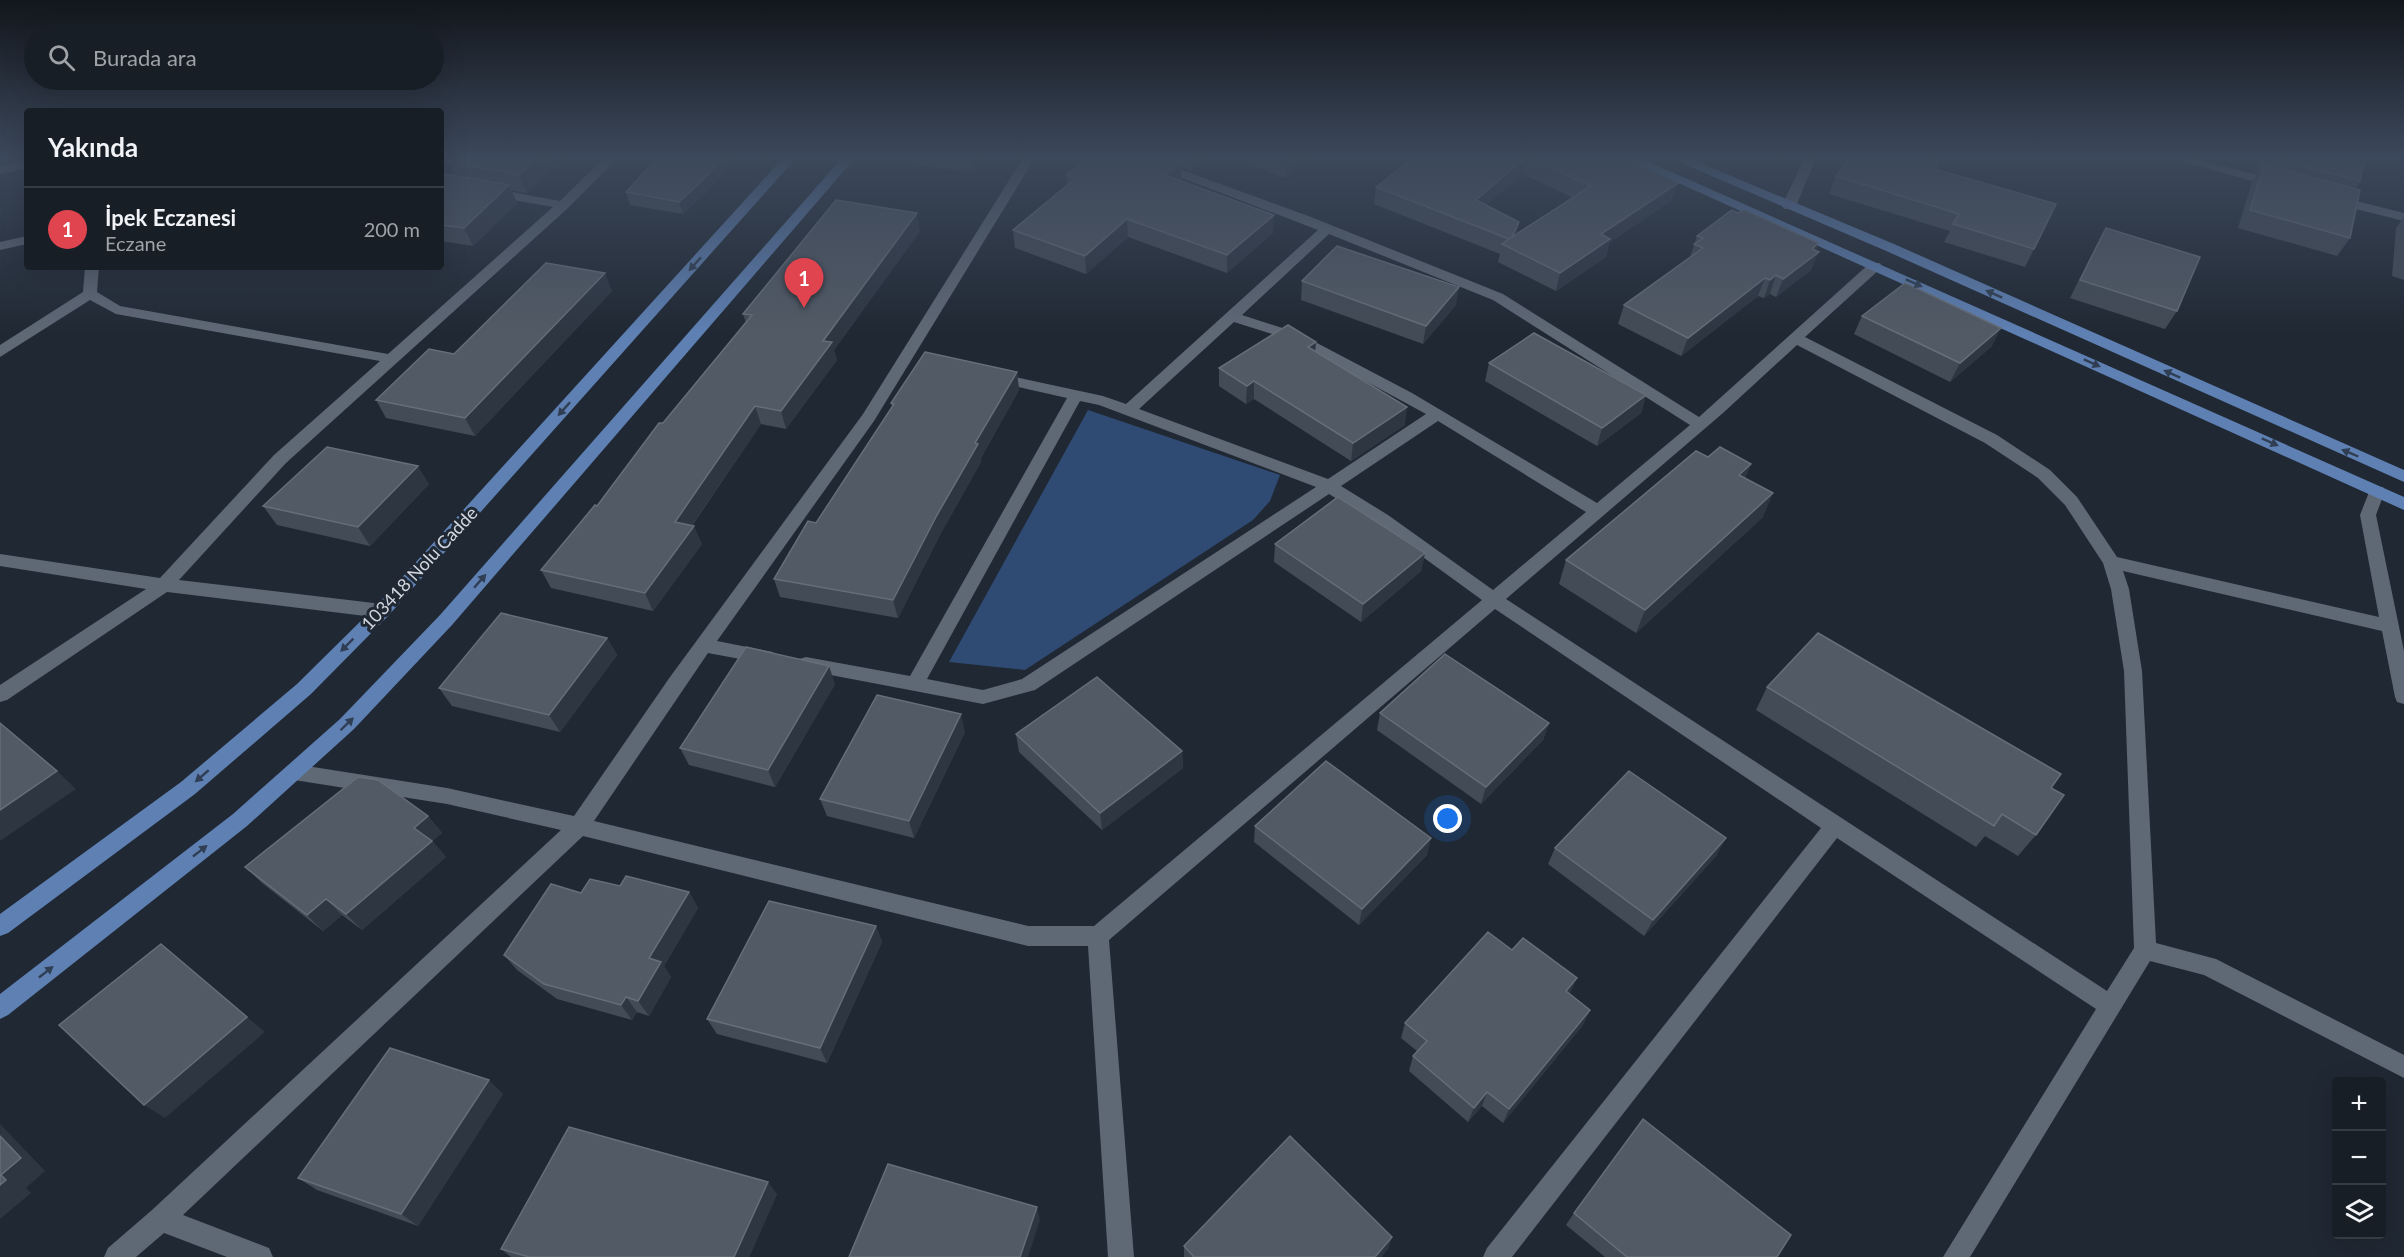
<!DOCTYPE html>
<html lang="tr">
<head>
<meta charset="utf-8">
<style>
	body { margin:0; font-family:Lato,sans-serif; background:#252b32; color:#f1f3f6 }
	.controls { position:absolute; right:18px; bottom:18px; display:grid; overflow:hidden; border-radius:6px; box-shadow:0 6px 24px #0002 }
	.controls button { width:54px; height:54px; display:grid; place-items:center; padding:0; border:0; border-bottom:2px solid #363c43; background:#181e26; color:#f1f3f6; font:30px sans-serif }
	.you { position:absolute; left:1448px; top:819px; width:21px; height:21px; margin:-15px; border:4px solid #fff; border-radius:50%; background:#1a73e8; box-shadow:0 0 0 9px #1a73e833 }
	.badge { display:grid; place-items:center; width:39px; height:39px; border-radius:50%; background:#ea580c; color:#fff; font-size:20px; font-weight:700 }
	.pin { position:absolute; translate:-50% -50px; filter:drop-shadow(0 2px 3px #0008) }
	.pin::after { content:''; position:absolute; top:32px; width:21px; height:18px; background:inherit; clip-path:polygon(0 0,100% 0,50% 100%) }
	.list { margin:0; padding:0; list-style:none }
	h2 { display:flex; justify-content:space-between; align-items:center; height:78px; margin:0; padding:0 24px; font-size:26px }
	h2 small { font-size:20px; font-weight:400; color:#9fa2a7 }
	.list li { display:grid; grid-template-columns:39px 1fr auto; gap:18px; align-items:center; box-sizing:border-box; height:84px; padding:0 24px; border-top:2px solid #363c43 }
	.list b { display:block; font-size:22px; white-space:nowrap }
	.list p { margin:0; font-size:20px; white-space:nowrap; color:#9fa2a7 }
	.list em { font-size:20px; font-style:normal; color:#9fa2a7 }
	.icon { flex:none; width:33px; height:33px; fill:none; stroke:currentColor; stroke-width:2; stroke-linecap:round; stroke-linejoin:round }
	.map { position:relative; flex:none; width:2404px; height:1257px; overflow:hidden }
	.search { position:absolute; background:#181e26; box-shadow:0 6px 24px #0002; left:24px; top:24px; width:420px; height:66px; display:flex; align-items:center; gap:15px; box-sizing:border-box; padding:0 21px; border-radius:33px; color:#9fa2a7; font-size:22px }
	.panel { position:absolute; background:#181e26; box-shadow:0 6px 24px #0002; left:24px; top:108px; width:420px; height:162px; border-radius:6px }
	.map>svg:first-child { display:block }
	.green { fill:#2f4a73 }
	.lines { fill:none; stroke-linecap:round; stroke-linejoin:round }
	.minor { fill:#5f6875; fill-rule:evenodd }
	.major { fill:#5e80b3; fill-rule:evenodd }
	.wall { fill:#434b56; fill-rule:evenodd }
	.shaded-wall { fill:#2e3642 }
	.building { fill:#525a65; stroke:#666e78; stroke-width:1.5 }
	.oneway { fill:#303e53 }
	.labels { text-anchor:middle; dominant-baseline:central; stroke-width:6; stroke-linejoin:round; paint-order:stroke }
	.street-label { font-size:18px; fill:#d3d8e0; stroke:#202833 }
</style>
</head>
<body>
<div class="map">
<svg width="2404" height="1257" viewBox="0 0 2404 1257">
	<rect width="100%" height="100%" fill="#202833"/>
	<!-- green -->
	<polygon class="green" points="1088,410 1280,475 1270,501 1253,520 1025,670 949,662"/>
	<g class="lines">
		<!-- minor -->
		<g class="minor">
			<polygon points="604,158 618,158 568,208 286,463 179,580 382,604 388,606 391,611 388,616 382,618 167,592 7,700 0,702 0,685 146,589 0,566 0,554 160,578 274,455 380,361 116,314 90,300 0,357 0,345 83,292 85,267 99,267 97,292 120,306 388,354 553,207 486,195 485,192 486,189 491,188 560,201"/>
			<path d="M1023,158h12l-161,263 -157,220 56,11 3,5 -3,5 -6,2 -59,-11 -114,168 434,105h66l388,-326 -106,-77 -47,-29 -294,196 -52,14 -184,-35 -2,-5 2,-5 7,-2 104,19 157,-278 -76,-17 -3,-3 3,-3 5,-2 107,23 23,8 192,-174 -188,-72h19l162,59 192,77 196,123 171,-154h10l2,3 -2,3 -75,68 192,98 53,35 27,27 40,60 262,60 -19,-102 11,-28h12l2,4 -9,24 28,136v53l-7,-2 -2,-5 -13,-66 -259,-60 6,18 13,82 14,272 60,16 188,96v23l-200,-103 -54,-14 -180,296h-27l153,-248 -259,-171 -325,419h-29l4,-9 334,-420 -326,-219 -386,331 25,317h-26l-20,-311h-60l-445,-110 -400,379 86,33 4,9h-46l-63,-24 -28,24h-32l4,-9 44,-38 409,-380 -114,-26 -153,-24 -7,-2 -3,-6 3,-6 7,-2 153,24 127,28 96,-139 193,-263zM1329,234l164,66 197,125 -93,78 -185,-110 -114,-60 -56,-18zM1234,322l54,17 138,75 -98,65 -189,-70zM1797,345l188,98 53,35 27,27 38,58 8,26 13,82 10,277 -27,43 -601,-392 217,-186zM1080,401l19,4 217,82 -294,192 -39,11 -56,-11zM1438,421l148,91 -93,78 -105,-75 -47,-29z"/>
			<polygon points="1804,158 1816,158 1796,206 1794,209 1784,209 1782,206"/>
			<polygon points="2170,158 2192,158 2282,181 2283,184 2277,188"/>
			<polygon points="27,160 27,168 0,174 0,166"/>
			<polygon points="2333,195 2404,213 2404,221 2328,202 2327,199 2328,196"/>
			<polygon points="27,236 27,244 0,250 0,242"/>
		</g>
		<!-- major -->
		<g class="major">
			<polygon points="783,158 796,158 388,616 311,694 195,794 8,933 0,936 0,914 181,782 297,684 376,606"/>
			<polygon points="842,158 855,158 452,625 354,729 247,826 8,1015 0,1019 0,994 233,814 340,719 440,615"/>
			<polygon points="1623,158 1640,158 2404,497 2404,510"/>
			<polygon points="1670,158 1688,158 1894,244 2404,470 2404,482 1884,250"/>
		</g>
	</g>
	<!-- wall -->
	<g class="wall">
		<polygon points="441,158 570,158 559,168 553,167 527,193 511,190 517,203 473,246 441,241 441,173 455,176 449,164 441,163"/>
		<polygon points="897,158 984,158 974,173 898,162"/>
		<polygon points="1088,158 1207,158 1192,171 1181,167 1181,180 1180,181 1273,233 1227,273 1128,237 1086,274 1015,248 1013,230 1067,186 1066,175"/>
		<polygon points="1229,158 1308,158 1286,178"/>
		<path d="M1413,158h210l49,42 -63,43 -3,14 -50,34 -58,-29 2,-8 -126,-50 2,-17zM1523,174l50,24 -57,36 -30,-29z"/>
		<polygon points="2259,158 2365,158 2360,181 2355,189 2350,238 2337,256 2238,228 2252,182 2258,173 2255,172"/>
		<polygon points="1940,162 1936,170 2034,249 2025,267 1944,242 1950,231 1829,194 1836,176"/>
		<polygon points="710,189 683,214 630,205 626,192"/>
		<polygon points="2404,217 2404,280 2392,276 2396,228"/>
		<polygon points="2106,228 2177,311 2165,329 2070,298 2096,246"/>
		<polygon points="920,231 834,350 837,360 786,429 761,424 692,526 702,544 653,611 551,588 541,570 597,506 746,323 743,314"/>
		<polygon points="1697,236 1818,243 1816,250 1811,270 1776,297 1770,294 1764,298 1758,296 1681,356 1618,324 1624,305 1690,257"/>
		<polygon points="1302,281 1456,305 1423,344 1301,300"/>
		<polygon points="612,291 475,436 386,418 376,400 454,354"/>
		<polygon points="1862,316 1992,346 1950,382 1854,334"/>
		<polygon points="1316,342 1315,351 1405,425 1351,461 1254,399 1246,404 1219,386 1219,368"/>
		<polygon points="1489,363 1646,395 1641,413 1597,446 1485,381"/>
		<polygon points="1017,372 1019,390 981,458 981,462 941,533 898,618 780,597 774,579 816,523 892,407 891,403"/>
		<polygon points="1745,478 1763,517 1636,633 1559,584 1566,560"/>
		<polygon points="429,484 370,546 277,525 263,506"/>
		<polygon points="1275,544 1425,553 1421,571 1361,622 1274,562"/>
		<polygon points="607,638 617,655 560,732 452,706 439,688"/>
		<polygon points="835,684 775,787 689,765 680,748"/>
		<polygon points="1767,687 2051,788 2036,835 2018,856 1985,836 1976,847 1756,710"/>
		<polygon points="1380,713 1549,723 1543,740 1481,804 1377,730"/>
		<polygon points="965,732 914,838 827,816 820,799"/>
		<polygon points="1016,734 1182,751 1183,768 1102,830 1019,752"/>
		<polygon points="428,816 442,833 432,841 446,857 362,930 342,915 323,931 262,883 245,867"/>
		<polygon points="1255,826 1427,855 1359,925 1254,842"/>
		<polygon points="1555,848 1717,855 1644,936 1548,864"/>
		<polygon points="620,886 689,892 698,908 664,966 671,977 649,1016 637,1012 632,1020 557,999 517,970 504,955 581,893"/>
		<polygon points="876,926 882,942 827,1063 717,1034 707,1019"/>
		<polygon points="1570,994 1590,1010 1583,1025 1503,1123 1482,1106 1468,1122 1409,1071 1413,1056 1417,1051 1401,1038 1405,1023"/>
		<polygon points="503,1094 418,1226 317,1190 298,1178"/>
		<polygon points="777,1194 749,1257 511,1257 501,1249"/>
		<polygon points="1574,1213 1777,1257 1605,1257 1566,1225"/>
		<polygon points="1392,1237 1388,1249 1381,1257 1184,1257 1184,1246"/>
	</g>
	<!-- shaded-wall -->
	<g class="shaded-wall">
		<polygon points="537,158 550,158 553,167 527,193 519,175"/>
		<polygon points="555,158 570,158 559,168"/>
		<polygon points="722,158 736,158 710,189 683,214 679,202"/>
		<polygon points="972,158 984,158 974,173"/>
		<polygon points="1192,158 1207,158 1192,171"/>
		<polygon points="1289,158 1308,158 1286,178 1287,160"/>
		<polygon points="1525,158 1526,158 1523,174 1473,217 1476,200"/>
		<polygon points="1181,162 1181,180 1166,193 1165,175"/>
		<polygon points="1678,183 1672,200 1609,243 1606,257 1556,291 1560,273 1601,234"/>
		<polygon points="509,185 517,203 473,246 464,228"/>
		<polygon points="917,213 920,231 834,350 837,360 786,429 781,411 823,341"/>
		<polygon points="1274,215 1273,233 1227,273 1227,255"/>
		<polygon points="1127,219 1128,237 1086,274 1085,256"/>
		<polygon points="1519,222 1516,239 1512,237"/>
		<polygon points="1818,243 1813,256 1819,252 1811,270 1776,297 1783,279 1812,249"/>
		<polygon points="605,273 612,291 475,436 465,418"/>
		<polygon points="1776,275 1770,294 1764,298 1770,280"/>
		<polygon points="1765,278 1758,296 1681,356 1688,338"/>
		<polygon points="1459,287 1456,305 1423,344 1426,326"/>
		<polygon points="2001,328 1992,346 1950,382 1960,363"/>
		<polygon points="1316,342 1314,361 1308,347"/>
		<polygon points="1017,372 1019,390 981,458 981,462 941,533 898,618 893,600 975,443"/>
		<polygon points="1254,381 1254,399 1246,404 1247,386"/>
		<polygon points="1646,395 1641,413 1597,446 1602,428"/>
		<polygon points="755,406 761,424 682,540 675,522"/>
		<polygon points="1407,407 1405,425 1351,461 1353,443"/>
		<polygon points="1751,464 1742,487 1739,475"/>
		<polygon points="418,466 429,484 370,546 358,527"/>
		<polygon points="1773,493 1763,517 1636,633 1645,610"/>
		<polygon points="694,526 702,544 653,611 645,593"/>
		<polygon points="1425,553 1421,571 1361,622 1363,604"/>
		<polygon points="607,638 617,655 560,732 549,715"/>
		<polygon points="829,666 835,684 775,787 768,770"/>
		<polygon points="961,714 965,732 914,838 909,821"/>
		<polygon points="1549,723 1543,740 1481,804 1486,787"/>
		<polygon points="1182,751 1183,768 1102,830 1100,813"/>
		<polygon points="57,771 76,789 0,841 0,810"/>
		<polygon points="428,816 442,833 432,841 446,857 362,930 346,914 414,828"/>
		<polygon points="1431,838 1427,855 1359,925 1362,909"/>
		<polygon points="1726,838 1717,855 1644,936 1653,920"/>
		<polygon points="689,892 698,908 664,966 671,977 649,1016 638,1001 649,958"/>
		<polygon points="326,899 342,915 323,931 307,915"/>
		<polygon points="876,926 882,942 827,1063 820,1048"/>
		<polygon points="161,944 265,1032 165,1118 144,1105"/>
		<polygon points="1577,978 1570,994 1566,991"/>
		<polygon points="626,997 637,1012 632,1020 621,1005"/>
		<polygon points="1590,1010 1583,1025 1503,1123 1509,1109"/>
		<polygon points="489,1080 503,1094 418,1226 401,1214"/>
		<polygon points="1487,1092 1482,1106 1468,1122 1474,1108"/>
		<polygon points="0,1124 45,1171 26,1188 31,1193 0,1219 0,1185 1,1175"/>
		<polygon points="768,1182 777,1194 749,1257 734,1257"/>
		<polygon points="1037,1207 1040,1220 1028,1257 1020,1257"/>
		<polygon points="1392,1237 1388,1249 1381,1257 1375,1257"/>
	</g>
	<!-- building -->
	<g class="building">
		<polygon points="453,158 537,158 519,175 448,162"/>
		<polygon points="657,158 722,158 706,177 679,202 626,192"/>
		<polygon points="1088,158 1170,158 1181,162 1165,175 1274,215 1227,255 1127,219 1085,256 1013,230 1076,178 1066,175"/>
		<polygon points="1413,158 1525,158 1476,200 1519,222 1512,237 1591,186 1530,158 1623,158 1678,183 1601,234 1610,239 1560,273 1502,244 1509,239 1376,187"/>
		<polygon points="1849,158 1928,158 1940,162 1935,169 2056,204 2034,249 1953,224 1959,214 1836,176"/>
		<polygon points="2271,158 2365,158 2360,181"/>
		<polygon points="2264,165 2360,190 2350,238 2250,210"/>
		<polygon points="441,173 509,185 464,228 441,225"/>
		<polygon points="836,200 917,213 823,341 832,342 781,411 755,406 675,522 694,526 645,593 541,570 595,505 597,506 659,423 663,423 752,315 743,314"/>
		<polygon points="1732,210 1738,213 1744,210 1818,243 1812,249 1819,252 1783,279 1776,275 1770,280 1765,278 1688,338 1624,305 1703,248 1694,244 1703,238 1697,236"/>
		<polygon points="2106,228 2200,257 2177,311 2080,280"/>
		<polygon points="1337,246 1459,287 1426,326 1302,281"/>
		<polygon points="546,263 605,273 465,418 376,400 429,349 454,354"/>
		<polygon points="1905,283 2001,328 1960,363 1862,316"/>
		<polygon points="1288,325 1316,342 1308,347 1407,407 1353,443 1254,381 1247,386 1219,368"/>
		<polygon points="1534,333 1646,395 1602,428 1489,363"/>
		<polygon points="925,352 1017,372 975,443 978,444 937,515 893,600 774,579 808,521 816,523 894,404 891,403"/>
		<polygon points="327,447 418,466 358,527 263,506"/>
		<polygon points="1720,447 1751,464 1739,475 1773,493 1645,610 1566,560 1696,451 1708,457"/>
		<polygon points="1338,497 1425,553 1363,604 1275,544"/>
		<polygon points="501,613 607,638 549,715 439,688"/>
		<polygon points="1818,633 2061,774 2051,788 2064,795 2036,835 2002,814 1994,826 1767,687"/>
		<polygon points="746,647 829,666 768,770 680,748"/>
		<polygon points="1445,654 1549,723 1486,787 1380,713"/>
		<polygon points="1097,677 1182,751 1100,813 1016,734"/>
		<polygon points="877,695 961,714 909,821 820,799"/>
		<polygon points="0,723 57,771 0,810"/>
		<polygon points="1326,761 1431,838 1362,909 1255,826"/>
		<polygon points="1629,771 1726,838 1653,920 1555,848"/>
		<polygon points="358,777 378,780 428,816 414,828 432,841 346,914 326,899 307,915 245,867"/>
		<polygon points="626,876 689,892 649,958 661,962 638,1001 626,997 621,1005 544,984 504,955 551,884 581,893 590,879 620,886"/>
		<polygon points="769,901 876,926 820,1048 707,1019"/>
		<polygon points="1488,932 1512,950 1523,938 1577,978 1566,991 1590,1010 1509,1109 1487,1092 1474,1108 1413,1056 1427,1041 1405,1023"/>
		<polygon points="161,944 247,1017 144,1105 59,1025"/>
		<polygon points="390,1048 489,1080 401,1214 298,1178"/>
		<polygon points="1643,1119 1791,1235 1777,1257 1627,1257 1574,1213"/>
		<polygon points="569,1127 768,1182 734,1257 529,1257 501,1249"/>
		<polygon points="0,1136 21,1158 1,1175 6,1180 0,1185"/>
		<polygon points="1290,1136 1392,1237 1375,1257 1194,1257 1184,1246"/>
		<polygon points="888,1164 1037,1207 1020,1257 849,1257"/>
	</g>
	<!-- one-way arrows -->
	<defs><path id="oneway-solid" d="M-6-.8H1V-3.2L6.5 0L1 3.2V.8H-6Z" transform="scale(1.5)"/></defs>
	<g class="oneway">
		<use href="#oneway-solid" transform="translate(695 264) rotate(132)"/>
		<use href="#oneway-solid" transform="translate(1914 283) rotate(24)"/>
		<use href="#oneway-solid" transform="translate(1994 294) rotate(-156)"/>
		<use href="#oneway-solid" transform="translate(2092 363) rotate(24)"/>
		<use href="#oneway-solid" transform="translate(2172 374) rotate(-156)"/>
		<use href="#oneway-solid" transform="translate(564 409) rotate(132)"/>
		<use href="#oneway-solid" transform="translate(2270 442) rotate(24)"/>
		<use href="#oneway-solid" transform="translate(2350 453) rotate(-157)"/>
		<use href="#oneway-solid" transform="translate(480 581) rotate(-49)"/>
		<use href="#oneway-solid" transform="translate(347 645) rotate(135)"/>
		<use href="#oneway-solid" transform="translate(347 724) rotate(-44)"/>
		<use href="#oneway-solid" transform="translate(202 776) rotate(139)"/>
		<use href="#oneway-solid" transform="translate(200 851) rotate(-38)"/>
		<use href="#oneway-solid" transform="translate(46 972) rotate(-38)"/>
	</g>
	<!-- sky -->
	<linearGradient id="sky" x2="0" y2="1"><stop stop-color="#12161c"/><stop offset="0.47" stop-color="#3c485b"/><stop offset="1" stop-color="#3c485b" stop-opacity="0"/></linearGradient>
	<rect width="2404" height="334" fill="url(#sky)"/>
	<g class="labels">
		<!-- street labels -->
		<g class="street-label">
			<text transform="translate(419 568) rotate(-47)">103418 Nolu Cadde</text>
		</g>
	</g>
</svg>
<div class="controls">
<button>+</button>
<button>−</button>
<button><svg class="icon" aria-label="layers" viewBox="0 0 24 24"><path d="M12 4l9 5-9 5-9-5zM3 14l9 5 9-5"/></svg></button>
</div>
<div class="you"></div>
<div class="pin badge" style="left:804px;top:308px;background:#e0444e">1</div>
<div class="search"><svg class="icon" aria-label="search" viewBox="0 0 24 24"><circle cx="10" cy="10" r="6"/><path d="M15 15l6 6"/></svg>Burada ara</div>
<section class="panel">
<h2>Yakında<small></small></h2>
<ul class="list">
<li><span class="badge" style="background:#e0444e">1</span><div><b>İpek Eczanesi</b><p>Eczane</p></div><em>200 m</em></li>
</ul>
</section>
</div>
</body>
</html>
